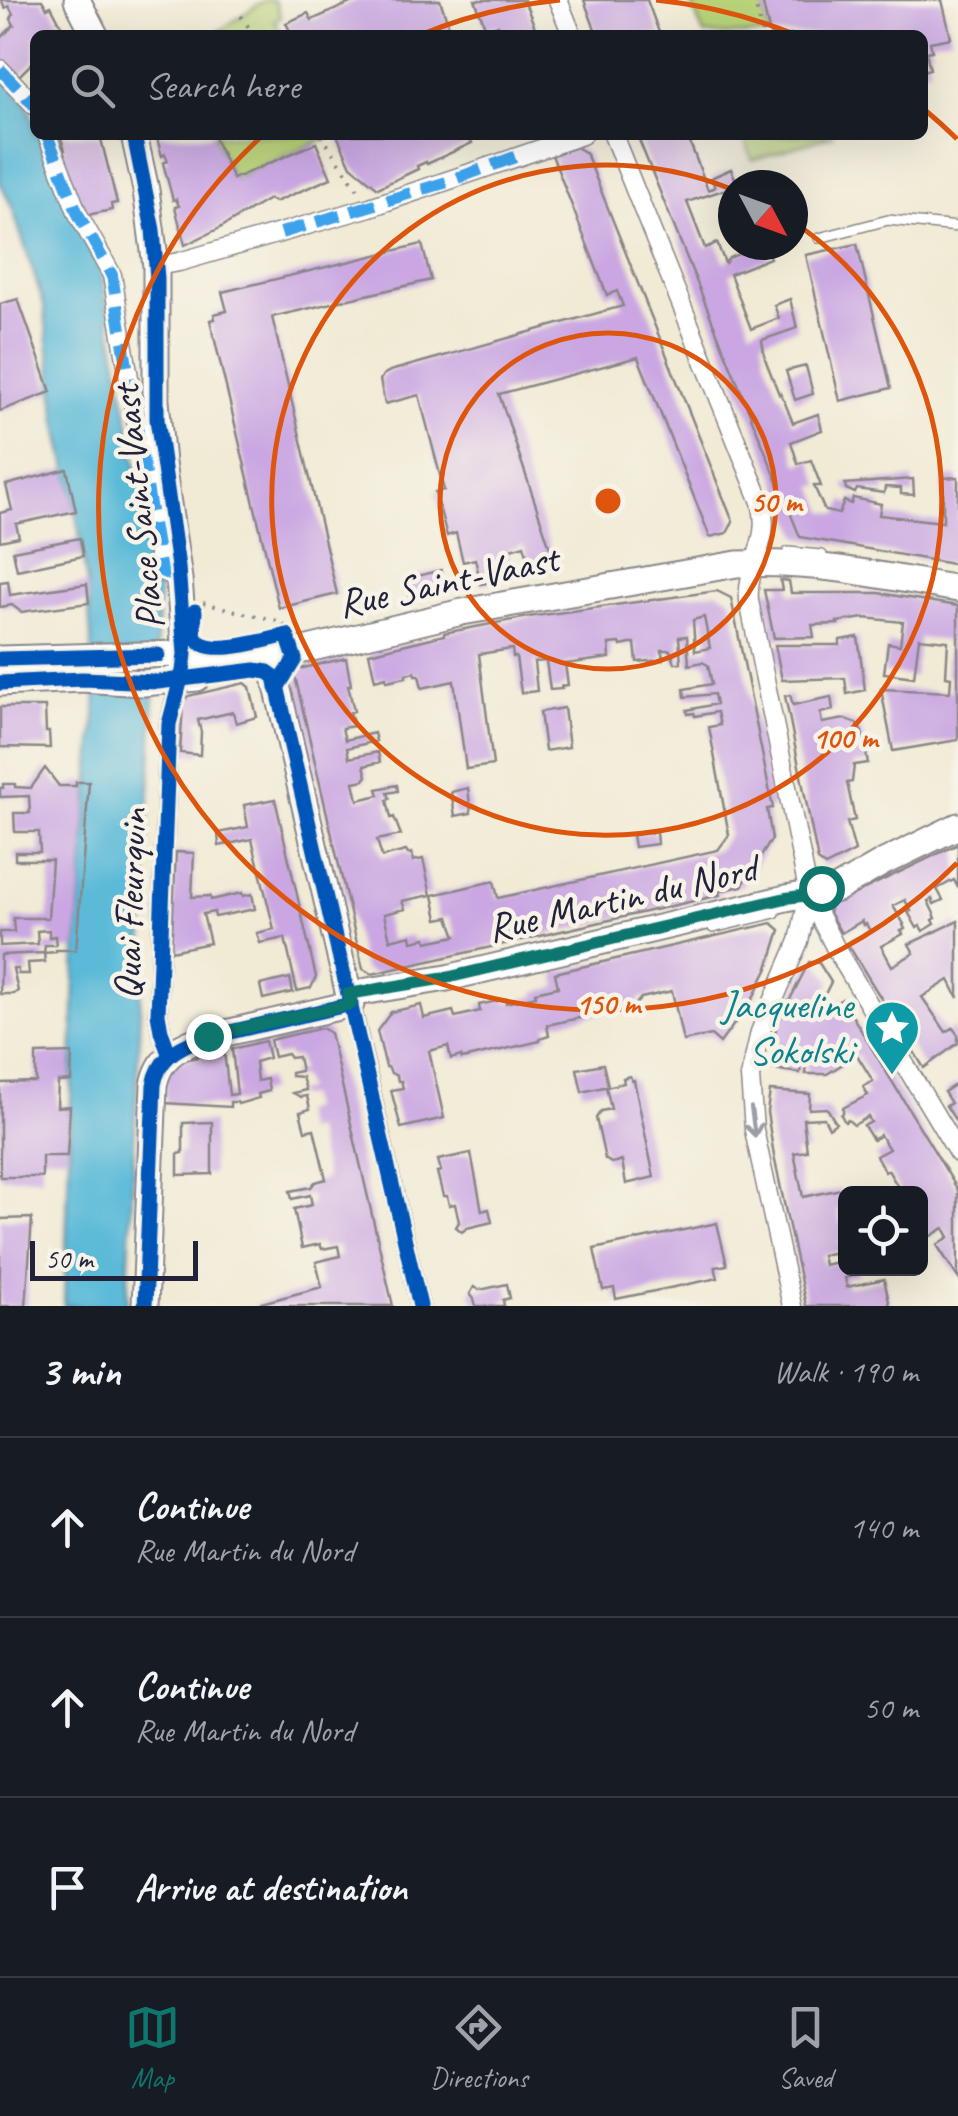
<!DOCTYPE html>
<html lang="en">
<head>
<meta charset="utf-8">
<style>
	body { margin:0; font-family:Caveat,sans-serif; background:#242831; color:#f1f3f6 }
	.controls { position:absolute; right:30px; bottom:30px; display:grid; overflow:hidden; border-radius:15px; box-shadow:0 10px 40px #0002 }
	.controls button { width:90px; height:90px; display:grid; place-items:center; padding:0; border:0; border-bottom:2px solid #363941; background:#171b24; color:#f1f3f6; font:50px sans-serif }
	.compass { position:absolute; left:718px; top:170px; width:90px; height:90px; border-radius:50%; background:#171b24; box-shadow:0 10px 40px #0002; rotate:131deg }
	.scale { position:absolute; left:30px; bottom:25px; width:168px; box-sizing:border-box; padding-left:10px; border:5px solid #22223b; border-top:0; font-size:28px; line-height:35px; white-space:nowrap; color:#22223b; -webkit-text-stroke:8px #f7f3e8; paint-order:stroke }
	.stop { position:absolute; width:30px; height:30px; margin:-22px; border:8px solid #0f766e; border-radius:50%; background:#fff }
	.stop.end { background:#0f766e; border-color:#fff; box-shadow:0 2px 10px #0008 }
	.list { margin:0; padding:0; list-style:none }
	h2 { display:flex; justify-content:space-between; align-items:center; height:130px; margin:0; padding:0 40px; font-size:42px }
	h2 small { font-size:32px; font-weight:400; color:#9ea1a6 }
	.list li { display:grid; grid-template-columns:65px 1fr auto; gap:30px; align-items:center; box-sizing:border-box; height:180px; padding:0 40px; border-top:2px solid #363941 }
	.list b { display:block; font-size:38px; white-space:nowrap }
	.list p { margin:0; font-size:32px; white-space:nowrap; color:#9ea1a6 }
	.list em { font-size:32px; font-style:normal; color:#9ea1a6 }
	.icon { flex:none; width:55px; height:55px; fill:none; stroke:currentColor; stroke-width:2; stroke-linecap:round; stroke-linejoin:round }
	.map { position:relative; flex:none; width:958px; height:1306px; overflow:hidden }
	.search { position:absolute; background:#171b24; box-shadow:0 10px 40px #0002; left:30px; right:30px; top:30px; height:110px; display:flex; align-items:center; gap:25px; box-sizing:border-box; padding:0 35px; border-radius:15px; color:#9ea1a6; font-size:38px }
	.sheet { height:670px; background:#171b24 }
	nav { display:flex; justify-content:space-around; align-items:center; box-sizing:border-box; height:140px; border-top:2px solid #363941; background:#171b24; font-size:28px; color:#9ea1a6 }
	nav a { display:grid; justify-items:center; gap:5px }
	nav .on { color:#0f766e }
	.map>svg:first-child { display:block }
	.green { fill:#b8d278; stroke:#6d7a5a; stroke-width:2.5 }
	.water { fill:#5abad8; stroke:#3e6e8a; stroke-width:2.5 }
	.building { fill:#caa7e2; fill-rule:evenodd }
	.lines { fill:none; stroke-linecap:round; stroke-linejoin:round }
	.lane-casing { stroke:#8a8688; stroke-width:12 }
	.street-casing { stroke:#8a8688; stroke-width:21 }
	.secondary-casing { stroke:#8a8688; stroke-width:29 }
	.path { stroke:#8a8688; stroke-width:4; stroke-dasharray:2.5 8; stroke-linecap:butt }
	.lane { stroke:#fff; stroke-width:9 }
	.street { stroke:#fff; stroke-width:18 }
	.secondary { stroke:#fff; stroke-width:25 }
	.quiet { stroke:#3ea2ec; stroke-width:12; stroke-dasharray:25 12; stroke-linecap:butt }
	.cycleway-casing { stroke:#f7f3e8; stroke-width:21 }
	.cycleway { stroke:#0057b8; stroke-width:15 }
	.oneway { stroke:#9c9ca7 }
	.route { stroke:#0f766e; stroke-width:12 }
	.ring { fill:none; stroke:#de560e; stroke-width:5 }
	.labels { text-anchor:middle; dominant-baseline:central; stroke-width:9; stroke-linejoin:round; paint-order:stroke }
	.street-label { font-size:40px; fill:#22223b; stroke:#f7f3e8 }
	.culture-label { font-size:40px; fill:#0d838f; stroke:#f7f3e8; text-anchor:end }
	.centre { fill:#de560e; stroke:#f7f3e8; stroke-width:5 }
	.ring-label { font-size:30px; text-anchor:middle; font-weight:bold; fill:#de560e; stroke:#f7f3e8; stroke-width:9; stroke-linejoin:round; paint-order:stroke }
</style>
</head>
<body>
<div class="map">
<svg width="958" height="1306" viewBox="0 0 958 1306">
	<rect width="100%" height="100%" fill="#f7f3e8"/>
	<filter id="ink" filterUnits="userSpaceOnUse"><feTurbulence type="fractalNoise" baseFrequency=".01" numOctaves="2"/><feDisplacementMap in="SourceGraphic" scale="20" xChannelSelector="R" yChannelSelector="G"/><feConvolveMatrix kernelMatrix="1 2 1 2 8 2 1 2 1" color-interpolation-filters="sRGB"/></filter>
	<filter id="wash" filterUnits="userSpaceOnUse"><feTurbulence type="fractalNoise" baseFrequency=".0048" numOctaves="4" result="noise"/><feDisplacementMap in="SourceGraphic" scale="40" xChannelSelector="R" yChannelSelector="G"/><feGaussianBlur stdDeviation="2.25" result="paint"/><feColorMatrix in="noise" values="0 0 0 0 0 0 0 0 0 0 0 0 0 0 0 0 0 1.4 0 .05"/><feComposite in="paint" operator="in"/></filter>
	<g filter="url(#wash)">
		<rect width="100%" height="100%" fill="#f1ebd5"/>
		<!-- green -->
		<g class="green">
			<polygon points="265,0 274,0 281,17 275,20 281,35 213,35"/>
			<polygon points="690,0 762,0 770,35 704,35"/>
			<polygon points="213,135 326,135 327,138 233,179"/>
			<polygon points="743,135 834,135 752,160"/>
		</g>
		<!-- water -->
		<path class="water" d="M0,76c19,20 35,30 35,59h6l61,141 57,311 -32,719h-63l12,-356 20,-245 -9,-121 -11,-73 -19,-89 -13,-117 -32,-98 -12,-25z"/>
		<g id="blocks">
			<!-- building -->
			<g class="building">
				<polygon points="1,0 42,0 47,8 51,6 66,35 35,35 35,60 15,80 0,64 0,39 14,25 11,19 13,14 9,6 5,8"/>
				<polygon points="357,0 440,0 452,35 292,35 286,23 308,13 312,20"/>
				<polygon points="475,0 524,0 538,35 502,35 498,25 486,29"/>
				<polygon points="584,0 647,0 660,35 597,35"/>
				<polygon points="762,0 942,0 951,38 930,42 932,51 926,52 930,69 923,71 923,35 770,35"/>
				<polygon points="60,135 100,135 117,203 111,204 112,210 82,216 61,151 65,150"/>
				<polygon points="156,135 213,135 233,179 316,143 331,178 275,202 269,199 220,228 185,245 175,207 179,206 176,199 173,200 163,163 168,161 165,154 162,156"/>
				<polygon points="337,135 468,135 472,143 427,164 426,162 417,166 418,169 378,188 351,166"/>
				<polygon points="637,135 687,135 708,190 715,187 711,178 731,169 738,185 733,185 733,197 729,198 726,189 687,202 705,248 717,243 725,263 729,258 750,249 749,245 765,245 770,258 730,274 751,329 779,318 774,305 790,299 797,328 762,340 765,359 779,394 780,393 785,403 793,423 818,414 822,430 791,442 798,464 811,460 821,486 814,486 825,511 839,514 844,501 851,504 853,498 881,504 879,515 943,522 943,478 958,477 958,565 800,537"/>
				<polygon points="576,147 586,153 733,522 727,533 710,537 638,357 499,394 557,569 533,573 524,545 507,550 514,577 481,584 475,559 463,562 456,533 447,536 435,492 444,490 419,395 385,404 380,380 383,375 390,371 623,306 617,291 607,295 552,155"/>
				<polygon points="422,244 431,280 272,317 337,594 279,608 210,320 215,319 214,314 227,311 222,292"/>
				<polygon points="857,244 891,388 840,401 806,255"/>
				<polygon points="18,299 51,392 0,411 0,304"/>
				<polygon points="806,366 813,394 795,400 786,371"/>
				<polygon points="67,469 76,511 16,524 19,537 0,541 0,513 12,510 6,485"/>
				<polygon points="913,479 914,495 901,494 901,488 885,487 884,493 857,489 855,493 846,489 845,484"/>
				<polygon points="80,538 83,556 17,570 13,551"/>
				<polygon points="441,570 445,588 410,596 406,579"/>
				<polygon points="780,580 789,581 791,593 879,593 958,606 958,740 893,751 881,689 950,692 951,677 946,676 948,641 919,638 914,677 884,673 888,643 900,645 903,622 864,618 837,622 838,624 812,625 814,637 774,638 764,590 782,590"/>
				<polygon points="8,581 10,595 87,584 89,603 21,612 12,605 0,607 0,582"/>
				<path d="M717,591l14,7 42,210 -6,1 5,30 -30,47 -22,5v4l-348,79 -9,-5 -68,-293 4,-7 47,-11 5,27h-3l6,26 -4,1 4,14 -12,2 3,12 29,-7 2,8 -29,7 2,10 29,-6 2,10 -16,4 3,10 -3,4 -10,2 4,18 21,-5 -2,-6 20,-4 1,6 -10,2 2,6 -3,1 4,18 3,-1 7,18 -24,5 5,17 24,-6 2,3 4,-1 1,8 10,-2 8,36 -29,6 3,8 -21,5 6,26 21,-5 1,6 14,-3 1,4 29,-6 -7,-19 -11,2 -5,-24 61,-14 4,17 220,-48 11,-15 -20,-108 11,-2 -3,-13 -22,4 -1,-3 -6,1 -1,-4 29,-6 -2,-10 -29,3 -1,-8 28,-5 -4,-19 -6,-3 -13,3 -2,-29 -8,1 2,26h-6l-5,-13h-8l1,10 -26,2 -2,-19 -14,3 -1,-3 -11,1 1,14 -45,6 3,21 -7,1 1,3 -12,1 -4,-29 -12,1 3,29 -16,2 -5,-36h-3l-1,-8 -33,5 14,111 -27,4 -12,-88 -32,7 -3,-13h-4v-3l-9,2v3l-19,4 -1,-4 -11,3 -6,-27 75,-18v-2l84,-16zM704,617l6,31 -15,3 -2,-31z"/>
				<polygon points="858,637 865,690 847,694 845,678 782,680 775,645 840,645 840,640"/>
				<polygon points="245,683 250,687 257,717 236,723 233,712 198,720 201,732 200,755 180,753 183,703 188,696"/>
				<polygon points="790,695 793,705 831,697 833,710 820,713 822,723 845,719 856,723 862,732 868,763 854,765 852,782 847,783 855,820 847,822 855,851 825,866 818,861 785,696"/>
				<polygon points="0,707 45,707 46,732 49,732 50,748 0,747"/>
				<polygon points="564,708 569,747 545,751 540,712"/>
				<polygon points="45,768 59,786 76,786 76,782 89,782 76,950 56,950 56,952 44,953 45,945 56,945 55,936 49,937 49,930 37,931 38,944 0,946 0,932 14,932 13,918 48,918 52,860 15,860 15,852 40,852 39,832 15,832 14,813 30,813 29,796 0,797 0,788 3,788 3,784 15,784 15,787 31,788"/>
				<polygon points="468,788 471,813 455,816 451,792"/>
				<polygon points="275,799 316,977 311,988 297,991 285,938 260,943 257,933 274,929 252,839 219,846 218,833 248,827 244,805"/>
				<polygon points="656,832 657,844 634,847 632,835"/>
				<polygon points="958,844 958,888 954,880 937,889 943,900 934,904 932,899 928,901 936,918 933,920 935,924 923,931 920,926 917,928 908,912 911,911 905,900 893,906 904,924 903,925 905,929 901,931 903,934 881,946 892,966 914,953 909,944 958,921 958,998 949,980 922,997 946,1032 953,1028 958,1035 958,1043 924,1068 847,943 870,931 866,924 864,925 862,921 841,933 829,913 831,905"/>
				<polygon points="176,852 194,853 192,897 210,896 211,900 242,893 243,896 252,894 255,909 215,917 214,912 203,914 210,943 171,951"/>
				<polygon points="772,923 780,930 768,968 752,1000 720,1043 711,1035 683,1041 672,991 641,998 634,1006 547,1025 549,1036 540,1039 540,1041 462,1059 461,1056 451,1059 448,1046 429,1051 444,1118 401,1128 391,1090 403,1088 401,1081 398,1081 397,1076 391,1073 388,1067 386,1067 377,1031 391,1012 421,1005 424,1018 453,1011 455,1017 480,1011 479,1005 506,999 506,1003 536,996 535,992 558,987 555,973"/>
				<polygon points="44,953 45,962 28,963 29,974 18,974 18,969 13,969 18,991 14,994 0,994 1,955"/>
				<polygon points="809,962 819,963 831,982 818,1008 826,1012 829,1010 834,1012 837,1011 833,1005 842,999 958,1190 958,1278 937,1245 949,1237 944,1228 929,1237 926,1233 920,1236 920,1211 924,1209 920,1204 920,1194 902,1194 888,1170 885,1172 876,1156 889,1149 880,1135 873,1140 864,1126 871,1122 868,1117 854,1125 848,1120 845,1122 841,1115 843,1113 843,1108 868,1095 863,1087 873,1081 857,1055 827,1074 806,1074 807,1059 802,1059 800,1073 772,1069 776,1027"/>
				<polygon points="290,978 293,992 263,999 260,985"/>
				<polygon points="322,1028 330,1033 393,1306 250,1306 322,1287 316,1262 340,1256 338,1246 322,1249 320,1244 302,1248 294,1209 312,1205 310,1195 292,1199 290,1191 311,1187 315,1182 326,1179 314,1129 305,1131 300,1112 310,1109 307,1096 301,1097 293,1093 306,1090 302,1077 291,1076 291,1073 301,1071 298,1057 290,1058 287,1054 274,1057 270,1040"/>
				<polygon points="265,1041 269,1058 255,1062 257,1081 267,1079 269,1091 258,1094 259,1098 238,1104 237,1102 230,1102 230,1107 165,1103 167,1068 171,1063 224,1051 229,1095 237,1094 232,1049"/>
				<polygon points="72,1053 71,1081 58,1082 57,1107 70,1106 67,1156 42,1156 42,1177 0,1177 0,1083 36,1082 36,1054"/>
				<polygon points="603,1064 608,1086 582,1092 577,1069"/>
				<polygon points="630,1076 632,1081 634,1080 654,1177 626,1184 622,1161 611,1163 605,1159 596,1118 601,1111 611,1109 606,1087 624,1083 623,1078"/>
				<polygon points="958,1083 958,1124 946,1106 951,1103 944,1092"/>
				<polygon points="770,1091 810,1094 809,1109 827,1108 836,1123 829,1128 824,1118 803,1119 807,1151 794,1153 803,1197 841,1189 845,1208 837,1210 840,1224 844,1223 846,1239 839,1241 842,1251 822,1255 824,1265 846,1260 846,1268 857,1268 859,1274 845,1278 847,1287 884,1279 890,1306 806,1306 774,1156 767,1112"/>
				<polygon points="212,1122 212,1174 178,1175 178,1154 183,1153 183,1123"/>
				<polygon points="471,1153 482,1211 489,1209 492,1222 467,1228 462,1232 456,1227 459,1222 455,1204 449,1205 447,1196 443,1196 437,1172 441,1171 438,1160"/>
				<polygon points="32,1218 26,1306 0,1306 0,1219"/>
				<polygon points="717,1223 727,1265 715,1267 718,1278 616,1299 614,1288 603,1290 594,1249"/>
				<polygon points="507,1284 510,1298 503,1300 504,1306 476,1306 474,1299 470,1294 474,1287 480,1290"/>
			</g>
		</g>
	</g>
	<g filter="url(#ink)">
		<use href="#blocks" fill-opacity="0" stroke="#8a8688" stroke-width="2.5"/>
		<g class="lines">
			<!-- lane casing -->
			<g class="lane-casing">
				<g id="lane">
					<polyline points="819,238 888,220 958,227"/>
					<polyline points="788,552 822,555"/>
					<polyline points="713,928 775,913"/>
				</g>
			</g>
			<!-- street casing -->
			<g class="street-casing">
				<g id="street">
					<polyline points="558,0 572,35"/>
					<polyline points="0,69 35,106"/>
					<polyline points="47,135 78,214 112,275 161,571 179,579"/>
					<path d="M613,135l148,367c11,41 -15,61 -12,99l60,294 -10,46 -39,91 -10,45 4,53 38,176"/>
					<polyline points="156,266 179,262 370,207 582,135"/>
					<polyline points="809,896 837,951 958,1153"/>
					<polyline points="351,1004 420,1306"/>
					<polyline points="169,1054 161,1031 158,1014 169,724 180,680"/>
				</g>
			</g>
			<!-- secondary casing -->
			<g class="secondary-casing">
				<g id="secondary">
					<polyline points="77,0 95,35"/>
					<polyline points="134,135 146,190 156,266 156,401 162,463 179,579 185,654 180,680"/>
					<path d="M0,659l179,-5 43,12 82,-16 158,-38 275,-48c75,-4 147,12 221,25"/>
					<polyline points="0,683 82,679 143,683 197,678"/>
					<polyline points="349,994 447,978 786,898 837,889 884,862 958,826"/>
					<path d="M145,1306l9,-221c5,-27 22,-37 46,-46l151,-35 -76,-327 8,-23"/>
				</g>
			</g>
			<!-- path -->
			<g class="path">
				<polyline points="754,0 763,35"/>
				<polyline points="241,16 254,35"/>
				<polyline points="321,135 359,191"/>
				<polyline points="203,603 282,622 286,630"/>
			</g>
			<!-- lane -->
			<use href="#lane" class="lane"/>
			<!-- street -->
			<use href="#street" class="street"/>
			<!-- secondary -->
			<use href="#secondary" class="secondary"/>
			<!-- quiet -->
			<g class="quiet">
				<polyline points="0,69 35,106"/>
				<polyline points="47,135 78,214 112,275 161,571 179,579"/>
				<polyline points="281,233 447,182 515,157"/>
			</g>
			<!-- cycleway casing -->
			<g class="cycleway-casing">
				<g id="cycleway">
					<polyline points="134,135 153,230 157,278 157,419 178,567 185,654 183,671 169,724 158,1014 161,1031 169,1054"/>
					<path d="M195,611c0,7 -2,19 0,25 9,24 74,3 92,-1l8,24 -18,29"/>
					<polyline points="0,659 158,655"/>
					<polyline points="0,683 82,679 158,682 255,670 268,672 275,677 420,1306"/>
					<path d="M145,1306l9,-221c5,-27 22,-37 46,-46l151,-35"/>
				</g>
			</g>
			<!-- cycleway -->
			<use href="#cycleway" class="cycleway"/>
		</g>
		<!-- one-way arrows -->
		<defs><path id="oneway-shaft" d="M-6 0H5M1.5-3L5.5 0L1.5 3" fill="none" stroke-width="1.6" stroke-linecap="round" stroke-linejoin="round" transform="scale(2.5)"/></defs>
		<use class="oneway" href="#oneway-shaft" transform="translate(753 1122) rotate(82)"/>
	</g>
	<g class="lines" filter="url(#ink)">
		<!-- route -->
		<polyline class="route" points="208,1036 351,1004 348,994 446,978 786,898 809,895 821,888"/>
	</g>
	<!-- distance rings -->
	<g class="ring">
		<circle cx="608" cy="501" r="168"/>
		<path d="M795 223A335 335 0 1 1 731 189"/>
		<path d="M957 863A503 503 0 1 1 262 136M420 35A503 503 0 0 1 560 0M656 0A503 503 0 0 1 796 35M925 110A503 503 0 0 1 957 139"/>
	</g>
	<!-- icons -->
	<defs>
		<g id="sight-pin" transform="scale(2.875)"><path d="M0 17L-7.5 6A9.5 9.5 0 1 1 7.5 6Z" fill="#0f9aa8" stroke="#f7f3e8"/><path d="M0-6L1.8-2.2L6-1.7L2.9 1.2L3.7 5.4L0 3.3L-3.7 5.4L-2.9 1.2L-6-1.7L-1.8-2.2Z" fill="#fff"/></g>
	</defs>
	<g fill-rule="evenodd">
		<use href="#sight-pin" x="892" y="1028"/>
	</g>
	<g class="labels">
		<!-- street labels -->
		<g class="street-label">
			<text transform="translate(138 507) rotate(-96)">Place Saint-Vaast</text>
			<text transform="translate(448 581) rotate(-12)">Rue Saint-Vaast</text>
			<text transform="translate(622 898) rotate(-13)">Rue Martin du Nord</text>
			<text transform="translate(130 904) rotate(-88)">Quai Fleurquin</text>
		</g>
		<!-- culture labels -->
		<g class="culture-label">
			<text x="853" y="1005">Jacqueline<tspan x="853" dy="46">Sokolski</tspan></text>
		</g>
	</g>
	<circle cx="608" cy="501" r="15" class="centre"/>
	<g class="ring-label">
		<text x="776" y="512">50 m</text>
		<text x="845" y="748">100 m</text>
		<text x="608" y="1014">150 m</text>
	</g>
</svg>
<div class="controls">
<button><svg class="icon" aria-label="locate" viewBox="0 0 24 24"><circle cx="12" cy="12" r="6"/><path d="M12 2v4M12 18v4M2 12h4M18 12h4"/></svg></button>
</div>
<svg class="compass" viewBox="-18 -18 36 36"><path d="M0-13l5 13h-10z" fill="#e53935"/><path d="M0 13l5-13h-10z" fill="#9ea1a6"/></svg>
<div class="scale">50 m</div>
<div class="stop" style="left:821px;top:888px"></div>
<div class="stop end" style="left:208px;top:1036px"></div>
<div class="search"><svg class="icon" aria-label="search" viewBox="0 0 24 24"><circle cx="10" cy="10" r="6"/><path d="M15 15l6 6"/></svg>Search here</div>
</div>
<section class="sheet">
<h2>3 min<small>Walk · 190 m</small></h2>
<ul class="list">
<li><svg class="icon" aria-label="ahead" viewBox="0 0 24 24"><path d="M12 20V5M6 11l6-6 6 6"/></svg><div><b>Continue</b><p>Rue Martin du Nord</p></div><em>140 m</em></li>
<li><svg class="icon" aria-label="ahead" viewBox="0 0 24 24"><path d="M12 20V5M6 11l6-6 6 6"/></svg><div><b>Continue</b><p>Rue Martin du Nord</p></div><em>50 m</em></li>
<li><svg class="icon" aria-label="arrive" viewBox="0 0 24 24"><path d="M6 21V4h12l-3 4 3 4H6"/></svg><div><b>Arrive at destination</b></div></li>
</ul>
</section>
<nav>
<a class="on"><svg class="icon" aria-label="map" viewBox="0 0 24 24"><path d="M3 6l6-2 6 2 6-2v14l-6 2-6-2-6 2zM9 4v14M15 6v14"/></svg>Map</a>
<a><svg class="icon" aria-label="directions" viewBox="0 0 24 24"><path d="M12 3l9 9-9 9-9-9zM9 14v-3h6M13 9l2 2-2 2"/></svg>Directions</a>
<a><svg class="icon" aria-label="saved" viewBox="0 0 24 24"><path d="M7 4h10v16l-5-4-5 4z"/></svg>Saved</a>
</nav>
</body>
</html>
